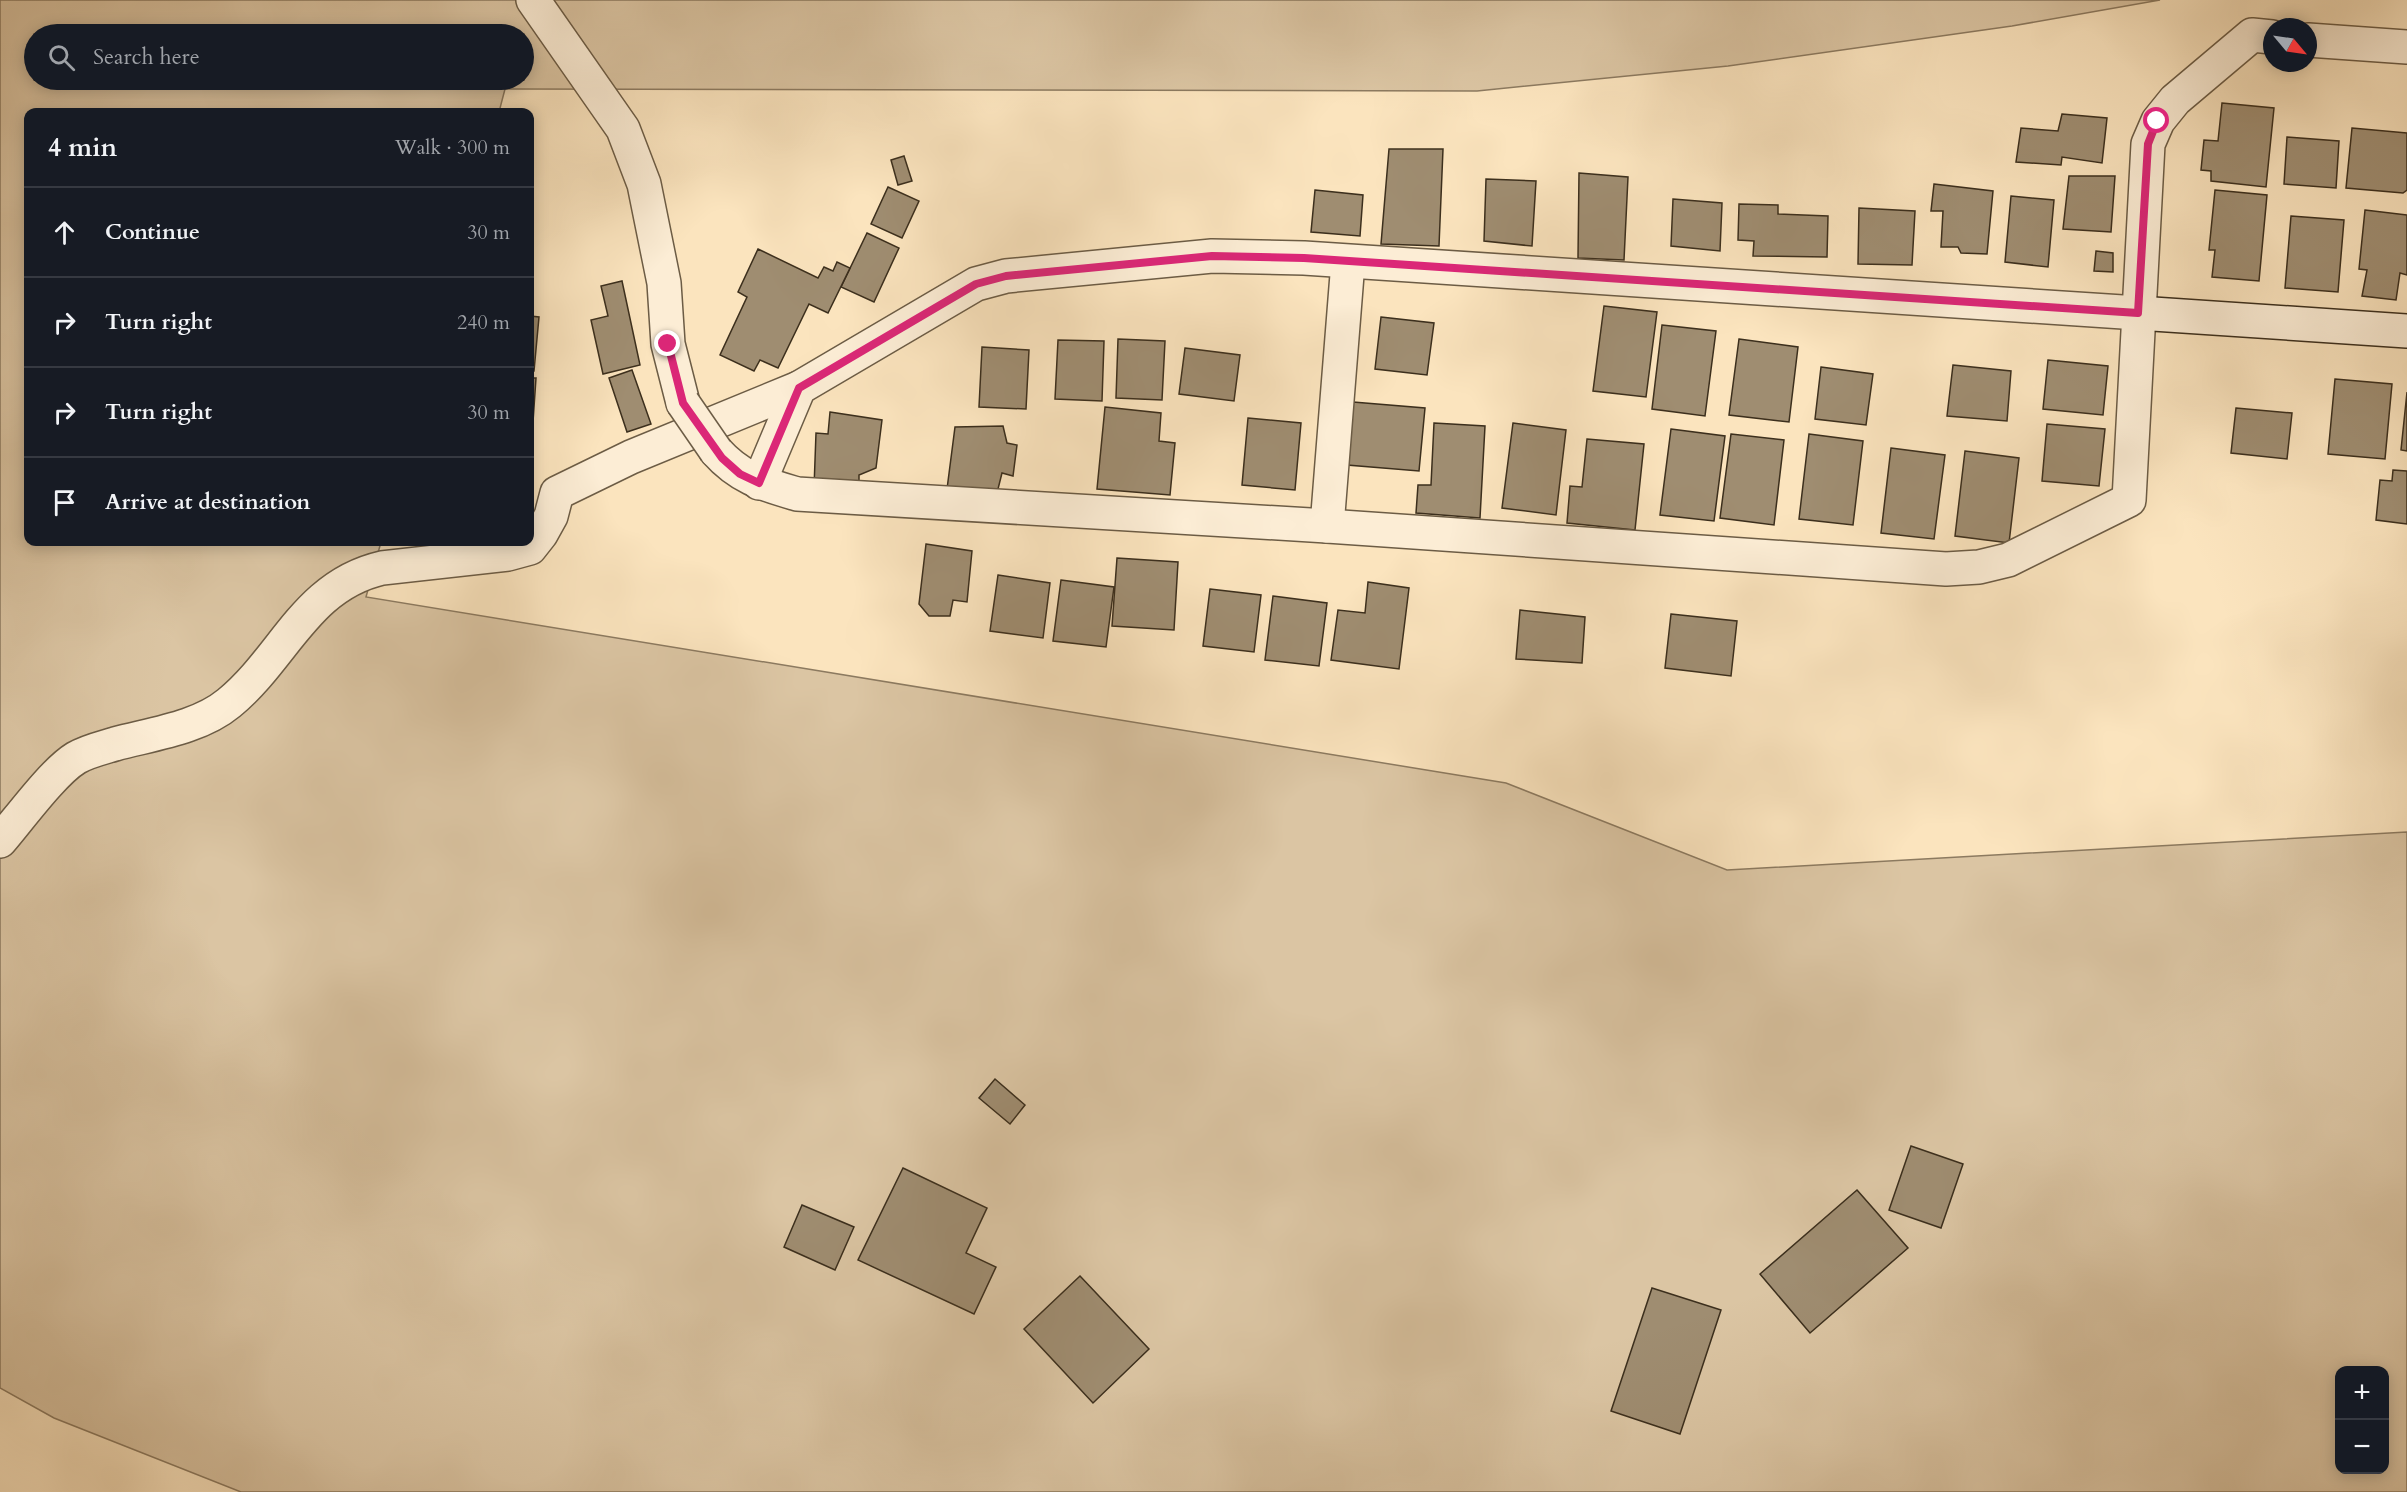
<!DOCTYPE html>
<html lang="en">
<head>
<meta charset="utf-8">
<style>
	body { margin:0; font-family:Cardo,serif; background:#20242c; color:#f1f3f6 }
	.controls { position:absolute; right:18px; bottom:18px; display:grid; overflow:hidden; border-radius:12px; box-shadow:0 3px 15px #0003 }
	.controls button { width:54px; height:54px; display:grid; place-items:center; padding:0; border:0; border-bottom:2px solid #363941; background:#171b24; color:#f1f3f6; font:30px sans-serif }
	.compass { position:absolute; left:2263px; top:18px; width:54px; height:54px; border-radius:50%; background:#171b24; box-shadow:0 3px 15px #0003; rotate:119deg }
	.stop { position:absolute; width:18px; height:18px; margin:-14px; border:4px solid #db2777; border-radius:50%; background:#fff }
	.stop.end { background:#db2777; border-color:#fff; box-shadow:0 2px 6px #0008 }
	.list { margin:0; padding:0; list-style:none }
	h2 { display:flex; justify-content:space-between; align-items:center; height:78px; margin:0; padding:0 24px; font-size:26px }
	h2 small { font-size:20px; font-weight:400; color:#9ea1a6 }
	.list li { display:grid; grid-template-columns:39px 1fr auto; gap:18px; align-items:center; box-sizing:border-box; height:90px; padding:0 24px; border-top:2px solid #363941 }
	.list b { display:block; font-size:22px; white-space:nowrap }
	.list em { font-size:20px; font-style:normal; color:#9ea1a6 }
	.icon { flex:none; width:33px; height:33px; fill:none; stroke:currentColor; stroke-width:2; stroke-linecap:round; stroke-linejoin:round }
	.map { position:relative; flex:none; width:2407px; height:1492px; overflow:hidden }
	.search { position:absolute; background:#171b24; box-shadow:0 3px 15px #0003; left:24px; top:24px; width:510px; height:66px; display:flex; align-items:center; gap:15px; box-sizing:border-box; padding:0 21px; border-radius:33px; color:#9ea1a6; font-size:22px }
	.panel { position:absolute; background:#171b24; box-shadow:0 3px 15px #0003; left:24px; top:108px; width:510px; height:438px; border-radius:12px }
	.map>svg:first-child { display:block }
	.green { fill:#dbc5a3; stroke:#8c7a60; stroke-width:1.5; fill-rule:evenodd }
	.building { fill:#9f8d71; stroke:#3c2f1d; stroke-width:1.5 }
	.lines { fill:none; stroke-linecap:round; stroke-linejoin:round }
	.street-casing { stroke:#6c5c45; stroke-width:36 }
	.secondary-casing { stroke:#3c2f1d; stroke-width:36 }
	.street { stroke:#fcedd5; stroke-width:33 }
	.secondary { stroke:#fcedd5; stroke-width:33 }
	.street-bridge-casing { stroke:#6c5c45; stroke-width:36; stroke-linecap:butt }
	.street-bridge { stroke:#fcedd5; stroke-width:33 }
	.route { stroke:#db2777; stroke-width:8 }
</style>
</head>
<body>
<div class="map">
<svg width="2407" height="1492" viewBox="0 0 2407 1492">
	<rect width="100%" height="100%" fill="#fbe4be"/>
	<filter id="stains"><feTurbulence type="fractalNoise" baseFrequency=".00333" numOctaves="4"/><feColorMatrix values="0 0 0 0 .2 0 0 0 0 .09 0 0 0 0 .02 0 0 0 .5 -.17"/></filter>
	<radialGradient id="worn" r=".72"><stop offset=".6" stop-color="#630" stop-opacity="0"/><stop offset="1" stop-color="#630" stop-opacity=".3"/></radialGradient>
	<!-- green -->
	<path class="green" d="M0,0h2160l-148,26 -284,40 -251,25 -972,-2 -6,23h-471v430h353l-15,55 1140,186 221,87 680,-38v660h-2166l-187,-74 -54,-30zM34,34h490v46h-490zM2340,1370h44v100h-44z"/>
	<!-- building -->
	<g class="building">
		<polygon points="2222,103 2274,108 2266,187 2211,181 2211,171 2201,170 2204,140 2218,141"/>
		<polygon points="2062,114 2107,118 2102,163 2062,157 2061,165 2016,162 2021,128 2058,131"/>
		<polygon points="2352,128 2407,133 2407,190 2403,193 2346,188"/>
		<polygon points="2287,137 2339,141 2336,188 2284,184"/>
		<polygon points="1389,149 1443,149 1439,246 1381,244"/>
		<polygon points="904,156 912,181 898,185 891,160"/>
		<polygon points="1579,173 1628,177 1624,260 1578,258"/>
		<polygon points="2069,176 2115,176 2111,232 2063,229"/>
		<polygon points="1486,179 1536,181 1532,246 1484,241"/>
		<polygon points="1934,184 1993,191 1987,254 1961,253 1958,247 1941,247 1943,211 1931,211"/>
		<polygon points="888,187 919,201 902,238 871,224"/>
		<polygon points="1315,190 1363,195 1360,236 1311,232"/>
		<polygon points="2215,190 2267,195 2259,281 2212,277 2215,250 2209,250"/>
		<polygon points="2011,196 2054,200 2048,267 2005,262"/>
		<polygon points="1673,199 1722,203 1720,251 1671,246"/>
		<polygon points="1739,204 1778,205 1778,214 1828,216 1827,257 1753,256 1754,241 1738,240"/>
		<polygon points="1859,208 1915,211 1912,265 1858,264"/>
		<polygon points="2365,210 2407,215 2407,275 2400,273 2396,300 2362,296 2367,270 2359,269"/>
		<polygon points="2291,216 2344,220 2338,292 2285,288"/>
		<polygon points="867,233 899,248 874,302 841,287"/>
		<polygon points="758,249 818,278 824,267 833,271 837,262 850,268 828,313 809,304 778,368 760,360 754,371 720,355 747,297 738,292"/>
		<polygon points="2096,251 2113,253 2113,272 2094,271"/>
		<polygon points="622,281 640,365 603,374 591,320 608,316 601,286"/>
		<polygon points="1604,306 1657,312 1646,397 1593,391"/>
		<polygon points="530,316 539,317 534,371 530,371"/>
		<polygon points="1381,317 1434,323 1427,375 1375,369"/>
		<polygon points="1662,325 1716,331 1705,416 1652,409"/>
		<polygon points="1118,339 1165,341 1162,400 1116,398"/>
		<polygon points="1739,339 1798,347 1789,422 1729,415"/>
		<polygon points="1058,340 1104,341 1102,401 1055,399"/>
		<polygon points="982,347 1029,350 1026,409 979,407"/>
		<polygon points="1185,348 1240,355 1234,401 1179,394"/>
		<polygon points="2048,360 2108,366 2103,415 2043,409"/>
		<polygon points="1953,365 2011,371 2007,421 1947,416"/>
		<polygon points="1821,367 1873,374 1866,425 1815,419"/>
		<polygon points="632,370 651,424 627,432 609,378"/>
		<polygon points="530,378 536,378 531,451 530,451"/>
		<polygon points="2335,379 2392,384 2385,459 2328,454"/>
		<polygon points="2407,392 2407,451 2401,450"/>
		<polygon points="1353,402 1425,408 1419,471 1347,465"/>
		<polygon points="1105,407 1161,413 1159,441 1175,443 1170,495 1097,489"/>
		<polygon points="2236,408 2292,413 2287,459 2231,453"/>
		<polygon points="830,412 882,420 876,468 859,475 859,486 814,488 816,433 828,434"/>
		<polygon points="1248,418 1301,423 1295,490 1242,485"/>
		<polygon points="1434,423 1485,426 1480,518 1416,513 1418,485 1431,485"/>
		<polygon points="1513,423 1566,430 1556,515 1502,508"/>
		<polygon points="2047,424 2105,429 2099,486 2042,481"/>
		<polygon points="1003,426 1007,443 1017,445 1013,476 1002,473 997,493 947,489 955,427"/>
		<polygon points="1671,429 1725,436 1714,521 1660,515"/>
		<polygon points="1731,434 1784,440 1774,525 1720,518"/>
		<polygon points="1809,434 1863,441 1853,525 1799,519"/>
		<polygon points="1587,439 1644,444 1635,530 1567,523 1570,486 1582,487"/>
		<polygon points="1891,448 1945,455 1934,539 1881,533"/>
		<polygon points="1965,451 2019,458 2009,543 1955,536"/>
		<polygon points="2393,470 2407,471 2407,524 2376,520 2380,480 2392,481"/>
		<polygon points="926,544 972,551 967,602 953,600 950,616 929,616 919,604"/>
		<polygon points="1117,558 1178,562 1174,630 1112,626"/>
		<polygon points="998,575 1050,583 1043,638 990,631"/>
		<polygon points="1061,580 1114,587 1106,647 1053,641"/>
		<polygon points="1368,582 1409,588 1399,669 1331,660 1338,610 1365,613"/>
		<polygon points="1210,589 1261,595 1254,652 1203,646"/>
		<polygon points="1273,596 1327,603 1319,666 1265,660"/>
		<polygon points="1520,610 1585,617 1582,663 1516,659"/>
		<polygon points="1671,614 1737,621 1731,676 1665,668"/>
		<polygon points="995,1079 1025,1105 1010,1124 979,1098"/>
		<polygon points="1911,1146 1963,1164 1941,1228 1889,1210"/>
		<polygon points="903,1168 987,1208 966,1253 996,1267 974,1314 858,1260"/>
		<polygon points="1857,1190 1908,1248 1810,1333 1760,1274"/>
		<polygon points="802,1205 854,1227 835,1270 784,1247"/>
		<polygon points="1080,1276 1149,1349 1093,1403 1024,1329"/>
		<polygon points="1652,1288 1721,1310 1680,1434 1611,1411"/>
	</g>
	<g class="lines">
		<!-- street casing -->
		<g class="street-casing">
			<g id="street">
				<polyline points="533,0 623,129 644,184 664,283 668,344 683,403"/>
				<polyline points="2308,40 2407,47"/>
				<path d="M716,451c24,27 47,33 81,43l530,32 619,43 33,-2 29,-7 121,-60 19,-356 10,-23 17,-21 77,-65 20,2"/>
				<polyline points="759,483 799,388 976,284 1006,276 1212,256 1304,258 2138,313"/>
				<polyline points="1327,526 1348,262"/>
				<path d="M0,841c19,-22 53,-69 76,-83 12,-7 26,-10 39,-14 37,-10 84,-16 114,-41 56,-46 76,-117 153,-135l126,-14 22,-6 11,-14 10,-18 6,-23 74,-36 168,-69"/>
			</g>
		</g>
		<!-- secondary casing -->
		<g class="secondary-casing">
			<polyline id="secondary" points="2138,313 2407,331"/>
		</g>
		<!-- street -->
		<use href="#street" class="street"/>
		<!-- secondary -->
		<use href="#secondary" class="secondary"/>
		<!-- street-bridge casing -->
		<g class="street-bridge-casing">
			<polyline id="street-bridge" points="683,403 716,451"/>
		</g>
		<!-- street-bridge -->
		<use href="#street-bridge" class="street-bridge"/>
	</g>
	<g class="lines">
		<!-- route -->
		<polyline class="route" points="668,344 683,403 722,458 740,474 759,483 799,388 976,284 1006,276 1212,256 1304,258 2138,313 2148,144 2157,121"/>
	</g>
	<rect width="100%" height="100%" filter="url(#stains)"/>
	<rect width="100%" height="100%" fill="url(#worn)"/>
</svg>
<div class="controls">
<button>+</button>
<button>−</button>
</div>
<svg class="compass" viewBox="-18 -18 36 36"><path d="M0-13l5 13h-10z" fill="#e53935"/><path d="M0 13l5-13h-10z" fill="#9ea1a6"/></svg>
<div class="stop" style="left:2157px;top:121px"></div>
<div class="stop end" style="left:668px;top:344px"></div>
<div class="search"><svg class="icon" aria-label="search" viewBox="0 0 24 24"><circle cx="10" cy="10" r="6"/><path d="M15 15l6 6"/></svg>Search here</div>
<section class="panel">
<h2>4 min<small>Walk · 300 m</small></h2>
<ul class="list">
<li><svg class="icon" aria-label="ahead" viewBox="0 0 24 24"><path d="M12 20V5M6 11l6-6 6 6"/></svg><div><b>Continue</b></div><em>30 m</em></li>
<li><svg class="icon" aria-label="right" viewBox="0 0 24 24"><path d="M7 20v-9h11M14 6l5 5-5 5"/></svg><div><b>Turn right</b></div><em>240 m</em></li>
<li><svg class="icon" aria-label="right" viewBox="0 0 24 24"><path d="M7 20v-9h11M14 6l5 5-5 5"/></svg><div><b>Turn right</b></div><em>30 m</em></li>
<li><svg class="icon" aria-label="arrive" viewBox="0 0 24 24"><path d="M6 21V4h12l-3 4 3 4H6"/></svg><div><b>Arrive at destination</b></div></li>
</ul>
</section>
</div>
</body>
</html>
